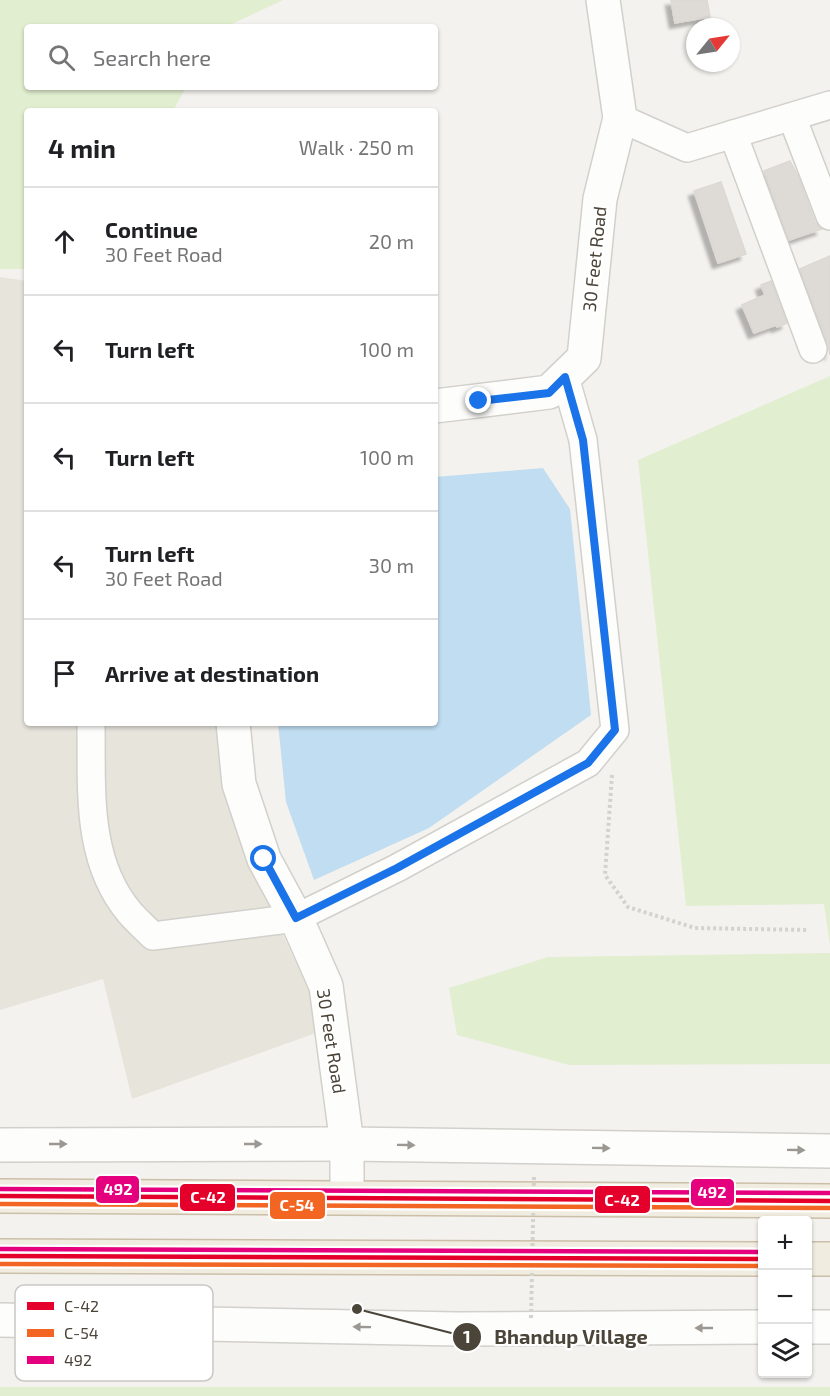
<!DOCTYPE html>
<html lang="en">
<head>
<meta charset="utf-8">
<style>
	body { margin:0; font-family:"Exo 2",sans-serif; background:#f6f6f6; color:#202124 }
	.controls { position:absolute; right:18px; bottom:18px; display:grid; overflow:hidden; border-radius:6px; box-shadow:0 2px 4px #0004 }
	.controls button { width:54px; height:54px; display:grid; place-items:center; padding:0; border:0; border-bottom:2px solid #e0e0e0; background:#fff; color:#202124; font:30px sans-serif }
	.compass { position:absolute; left:686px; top:18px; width:54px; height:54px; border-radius:50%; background:#fff; box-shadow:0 2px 4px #0004; rotate:60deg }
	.stop { position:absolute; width:18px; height:18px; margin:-14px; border:4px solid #1a73e8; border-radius:50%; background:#fff }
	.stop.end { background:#1a73e8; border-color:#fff; box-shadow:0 2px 6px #0008 }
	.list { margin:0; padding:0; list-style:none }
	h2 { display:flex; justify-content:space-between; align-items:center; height:78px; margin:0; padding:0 24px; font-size:26px }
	h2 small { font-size:20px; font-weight:400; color:#757577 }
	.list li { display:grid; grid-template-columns:39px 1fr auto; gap:18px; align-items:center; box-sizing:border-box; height:108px; padding:0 24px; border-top:2px solid #e0e0e0 }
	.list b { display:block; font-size:22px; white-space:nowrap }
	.list p { margin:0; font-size:20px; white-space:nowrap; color:#757577 }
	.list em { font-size:20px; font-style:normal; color:#757577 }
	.icon { flex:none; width:33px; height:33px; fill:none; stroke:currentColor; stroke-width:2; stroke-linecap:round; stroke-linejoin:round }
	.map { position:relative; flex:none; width:830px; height:1396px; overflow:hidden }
	.search { position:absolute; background:#fff; box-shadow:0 2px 4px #0004; left:24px; top:24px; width:414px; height:66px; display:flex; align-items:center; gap:15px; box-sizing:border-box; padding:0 21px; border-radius:6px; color:#757577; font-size:22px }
	.panel { position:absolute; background:#fff; box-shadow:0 2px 4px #0004; left:24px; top:108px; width:414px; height:618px; border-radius:6px }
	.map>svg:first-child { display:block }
	.residential { fill:#e7e4dc }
	.green { fill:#e1eecf }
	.water { fill:#c0ddf1 }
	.building { fill:#dedbd6; stroke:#dcd9d4; stroke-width:1.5; filter:url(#shadow) }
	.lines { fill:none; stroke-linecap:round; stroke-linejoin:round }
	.minor-casing { stroke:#d2d0cb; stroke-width:30 }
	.tertiary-casing { stroke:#d2d0cb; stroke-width:36 }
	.trunk-casing { stroke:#ccbfa9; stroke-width:36 }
	.path { stroke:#d3d2cc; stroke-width:4; stroke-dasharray:3 3; stroke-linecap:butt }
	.minor { stroke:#fdfdfc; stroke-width:27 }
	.tertiary { stroke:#fdfdfc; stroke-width:33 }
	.trunk { stroke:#f0ece0; stroke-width:33 }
	.path-bridge { stroke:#d3d2cc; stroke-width:4; stroke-dasharray:3 3; stroke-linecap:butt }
	.bus-1-casing { stroke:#fff; stroke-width:9 }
	.bus-2-casing { stroke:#fff; stroke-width:9 }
	.bus-3-casing { stroke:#fff; stroke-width:9 }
	.bus-1 { stroke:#e4002b; stroke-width:4.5 }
	.bus-2 { stroke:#f26522; stroke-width:4.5 }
	.bus-3 { stroke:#e5007d; stroke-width:4.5 }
	.oneway { fill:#9b9791 }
	.route { stroke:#1a73e8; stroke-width:8 }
	.labels { text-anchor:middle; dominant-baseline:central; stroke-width:4.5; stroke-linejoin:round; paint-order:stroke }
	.street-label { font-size:18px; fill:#4b4439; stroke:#fff }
	.key { fill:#fff; stroke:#c9c7c4; stroke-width:1.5 }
	.key-label { font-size:16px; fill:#4b4439 }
	.leader { fill:none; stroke:#4b4439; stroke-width:2 }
	.callout-dot { fill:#4b4439; stroke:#fff; stroke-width:2 }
	.mark-label { font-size:18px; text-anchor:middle; font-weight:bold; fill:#fff }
	.callout-label { font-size:20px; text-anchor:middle; font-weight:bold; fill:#4b4439; stroke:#fff; stroke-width:4.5; stroke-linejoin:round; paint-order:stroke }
	.line-badge { stroke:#fff; stroke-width:2 }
	.badge-label { font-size:16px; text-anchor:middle; font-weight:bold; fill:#fff }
</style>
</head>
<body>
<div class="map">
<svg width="830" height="1396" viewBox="0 0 830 1396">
	<defs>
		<filter id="shadow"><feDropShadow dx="-5.5" dy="5.5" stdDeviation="1.5" flood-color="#0004"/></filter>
	</defs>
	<rect width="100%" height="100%" fill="#f4f2ee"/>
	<!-- residential -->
	<polygon class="residential" points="0,277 27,281 27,723 223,723 240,843 327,1029 132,1099 103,979 0,1010"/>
	<!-- green -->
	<g class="green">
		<polygon points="0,0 283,0 226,27 27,27 27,87 186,87 173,111 27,111 27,269 0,269"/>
		<polygon points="830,376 830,946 824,904 686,906 638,460"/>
		<polygon points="830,953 830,1064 569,1065 457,1035 449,988 548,957"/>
		<rect x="0" y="1387" width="830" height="9"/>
	</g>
	<!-- water -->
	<polygon class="water" points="543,468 570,509 591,715 429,828 314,880 286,802 278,723 435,723 435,477"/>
	<!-- building -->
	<g class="building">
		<polygon points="671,0 707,0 710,17 675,23"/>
		<polygon points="790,161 798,176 815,222 822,229 789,240 764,171"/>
		<polygon points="721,182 746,254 718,263 694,191"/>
		<polygon points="830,256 830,355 828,344 800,269"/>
		<polygon points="771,281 787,323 777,327 776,325 754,333 742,305 765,295 761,285"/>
	</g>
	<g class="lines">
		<!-- minor casing -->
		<g class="minor-casing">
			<g id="minor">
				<polyline points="792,117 830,216"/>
				<polyline points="620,118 687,148 830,105"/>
				<polyline points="733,134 813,349"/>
				<path d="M91,723c1,65 -6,137 39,190 7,8 15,15 23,23l143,-18 101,-50 191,-105 27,-33 -32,-290 -18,-63"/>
			</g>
		</g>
		<!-- tertiary casing -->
		<g class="tertiary-casing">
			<g id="tertiary">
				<polyline points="435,406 549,392 584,358 600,199 620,118 603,0"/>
				<polyline points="233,723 239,784 264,859 296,918 326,986 347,1144 347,1197"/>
				<polyline points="0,1145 347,1144 830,1151"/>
				<polyline points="0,1320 457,1329 762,1327"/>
				<polyline points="808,1327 830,1327"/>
			</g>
		</g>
		<!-- trunk casing -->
		<g class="trunk-casing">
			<g id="trunk">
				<polyline points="0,1196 830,1201"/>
				<polyline points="0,1256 762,1259"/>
				<polyline points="808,1259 830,1259"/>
			</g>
		</g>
		<!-- path -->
		<polyline class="path" points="612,775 605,875 628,907 695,928 808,930"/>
		<!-- minor -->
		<use href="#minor" class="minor"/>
		<!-- tertiary -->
		<use href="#tertiary" class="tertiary"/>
		<!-- trunk -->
		<use href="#trunk" class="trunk"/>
		<!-- path-bridge -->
		<polyline class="path-bridge" points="531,1318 534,1177"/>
		<!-- bus-1 casing -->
		<g class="bus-1-casing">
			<g id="bus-1">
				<polyline points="0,1196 830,1201"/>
				<polyline points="0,1256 762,1259"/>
			</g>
		</g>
		<!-- bus-2 casing -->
		<g class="bus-2-casing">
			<g id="bus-2">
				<polyline points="0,1204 830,1208"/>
				<polyline points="0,1264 762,1266"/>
			</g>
		</g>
		<!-- bus-3 casing -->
		<g class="bus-3-casing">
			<g id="bus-3">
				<polyline points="0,1189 830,1193"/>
				<polyline points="0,1249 762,1252"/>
			</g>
		</g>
		<!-- bus-1 -->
		<use href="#bus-1" class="bus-1"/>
		<!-- bus-2 -->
		<use href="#bus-2" class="bus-2"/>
		<!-- bus-3 -->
		<use href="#bus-3" class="bus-3"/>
	</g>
	<!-- one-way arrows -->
	<defs><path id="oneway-solid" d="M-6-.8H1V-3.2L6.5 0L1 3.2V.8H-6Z" transform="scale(1.5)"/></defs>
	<g class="oneway">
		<use href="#oneway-solid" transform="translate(58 1144)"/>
		<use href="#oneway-solid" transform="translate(253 1144)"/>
		<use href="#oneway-solid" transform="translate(406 1145) rotate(1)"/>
		<use href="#oneway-solid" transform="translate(601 1148) rotate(1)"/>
		<use href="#oneway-solid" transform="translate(796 1150) rotate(1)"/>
		<use href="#oneway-solid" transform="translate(362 1327) rotate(-179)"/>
		<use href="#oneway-solid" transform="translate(704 1328) rotate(180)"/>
	</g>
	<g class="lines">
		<!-- route -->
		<polyline class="route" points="264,859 296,918 397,868 588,763 615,730 583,440 565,377 549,393 479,401"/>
	</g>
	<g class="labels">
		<!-- street labels -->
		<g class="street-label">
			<text transform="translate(594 259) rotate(-84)">30 Feet Road</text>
			<text transform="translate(332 1041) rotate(81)">30 Feet Road</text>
		</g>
	</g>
	<!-- legend -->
	<rect x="15" y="1285" width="198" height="96" rx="9" class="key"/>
	<rect x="27" y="1302" width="27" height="8" fill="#e4002b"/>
	<rect x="27" y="1329" width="27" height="8" fill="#f26522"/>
	<rect x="27" y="1356" width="27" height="8" fill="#e5007d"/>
	<g class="key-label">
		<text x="64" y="1312">C-42</text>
		<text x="64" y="1339">C-54</text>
		<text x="64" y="1366">492</text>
	</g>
	<!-- callouts -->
	<path class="leader" d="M357 1309L467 1337"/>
	<g class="callout-dot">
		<circle cx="357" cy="1309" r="6"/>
		<circle cx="467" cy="1337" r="15"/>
	</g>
	<g class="mark-label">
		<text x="467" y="1343">1</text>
	</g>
	<g class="callout-label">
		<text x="571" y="1344">Bhandup Village</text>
	</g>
	<g class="line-badge">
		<rect x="95" y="1175" width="45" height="29" rx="6" fill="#e5007d"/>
		<rect x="690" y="1178" width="45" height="29" rx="6" fill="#e5007d"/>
		<rect x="179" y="1183" width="57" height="29" rx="6" fill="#e4002b"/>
		<rect x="594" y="1185" width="57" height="29" rx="6" fill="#e4002b"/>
		<rect x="269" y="1191" width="57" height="29" rx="6" fill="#f26522"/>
	</g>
	<g class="badge-label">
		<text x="118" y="1195">492</text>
		<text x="712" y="1198">492</text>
		<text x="208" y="1203">C-42</text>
		<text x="622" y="1206">C-42</text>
		<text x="297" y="1211">C-54</text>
	</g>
</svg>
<div class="controls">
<button>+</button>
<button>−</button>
<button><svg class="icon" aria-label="layers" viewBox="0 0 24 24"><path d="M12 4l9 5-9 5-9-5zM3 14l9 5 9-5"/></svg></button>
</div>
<svg class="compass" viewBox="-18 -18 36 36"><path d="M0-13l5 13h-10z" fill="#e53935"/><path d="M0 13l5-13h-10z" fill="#757577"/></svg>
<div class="stop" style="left:264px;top:859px"></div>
<div class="stop end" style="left:479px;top:401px"></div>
<div class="search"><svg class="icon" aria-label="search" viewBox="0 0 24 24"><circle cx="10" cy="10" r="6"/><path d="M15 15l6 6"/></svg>Search here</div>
<section class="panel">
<h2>4 min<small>Walk · 250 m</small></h2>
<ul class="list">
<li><svg class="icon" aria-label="ahead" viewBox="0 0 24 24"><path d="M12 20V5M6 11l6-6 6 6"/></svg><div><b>Continue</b><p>30 Feet Road</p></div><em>20 m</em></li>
<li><svg class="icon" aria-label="left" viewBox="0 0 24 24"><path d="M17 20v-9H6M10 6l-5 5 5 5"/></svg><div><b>Turn left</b></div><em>100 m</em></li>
<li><svg class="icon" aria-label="left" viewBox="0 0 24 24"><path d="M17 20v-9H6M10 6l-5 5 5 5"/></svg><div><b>Turn left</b></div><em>100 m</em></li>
<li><svg class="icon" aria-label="left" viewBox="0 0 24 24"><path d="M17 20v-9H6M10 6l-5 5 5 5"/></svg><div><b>Turn left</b><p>30 Feet Road</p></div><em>30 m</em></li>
<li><svg class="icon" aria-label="arrive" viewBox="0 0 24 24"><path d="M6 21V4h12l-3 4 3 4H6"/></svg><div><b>Arrive at destination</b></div></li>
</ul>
</section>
</div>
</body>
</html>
